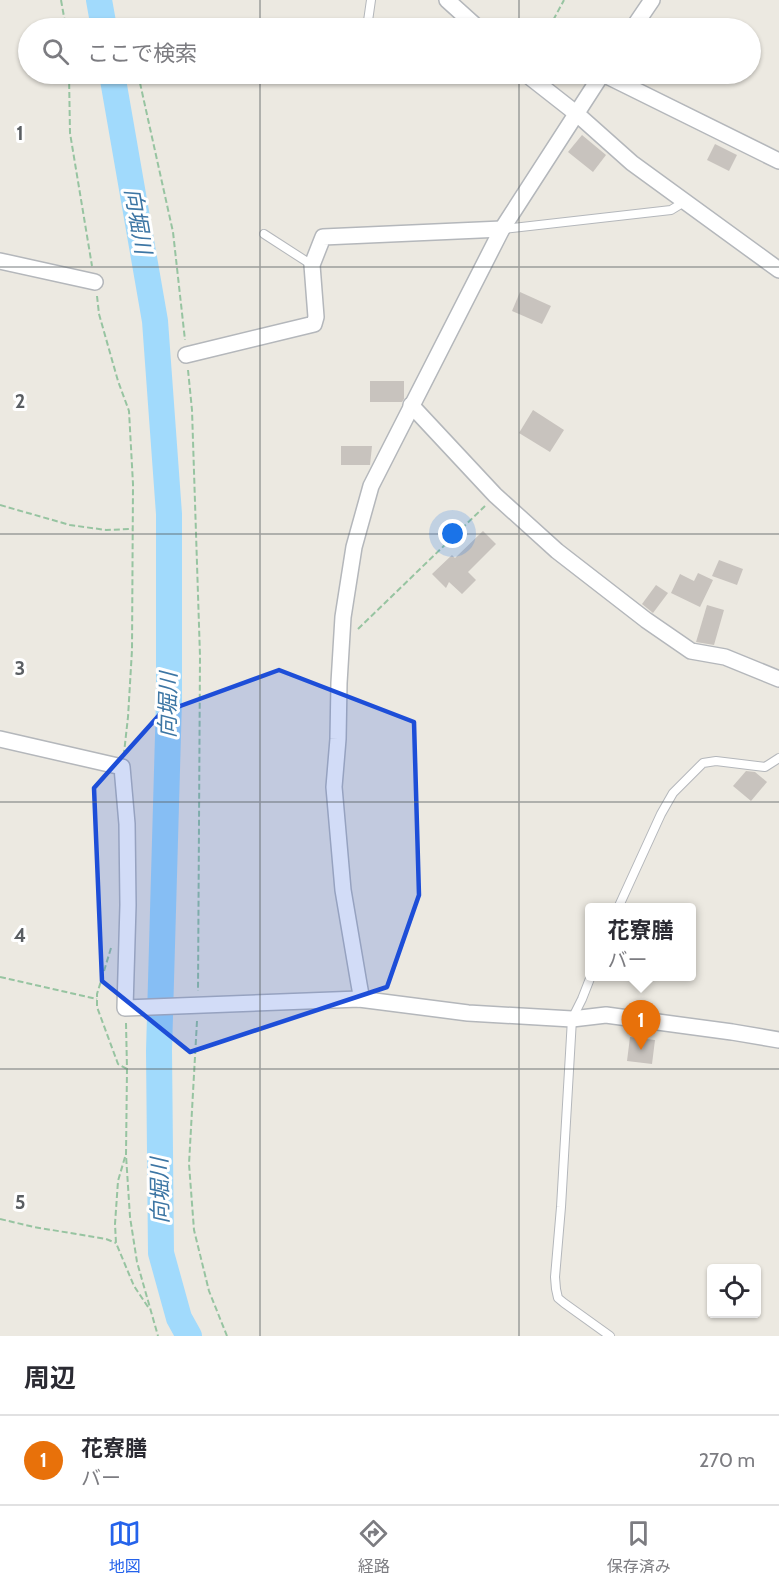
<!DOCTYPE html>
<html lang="ja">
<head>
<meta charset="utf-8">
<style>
	body { margin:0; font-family:Cabin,"Noto Sans JP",sans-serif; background:#f2f2f3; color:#2b2b33 }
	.controls { position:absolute; right:18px; bottom:18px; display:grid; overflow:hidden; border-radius:6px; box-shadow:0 2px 4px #0004 }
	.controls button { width:54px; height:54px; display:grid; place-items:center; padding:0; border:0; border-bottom:2px solid #e1e1e2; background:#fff; color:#2b2b33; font:30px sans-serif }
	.you { position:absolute; left:453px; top:534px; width:21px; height:21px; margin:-15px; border:4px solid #fff; border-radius:50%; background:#1a73e8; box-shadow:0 0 0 9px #1a73e833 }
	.badge { display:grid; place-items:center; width:39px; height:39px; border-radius:50%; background:#2563eb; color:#fff; font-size:20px; font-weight:700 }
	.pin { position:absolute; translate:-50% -50px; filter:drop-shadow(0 2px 3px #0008) }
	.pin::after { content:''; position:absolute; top:32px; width:21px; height:18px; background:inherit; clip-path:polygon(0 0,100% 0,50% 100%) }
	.popup { position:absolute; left:585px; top:903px; width:111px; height:78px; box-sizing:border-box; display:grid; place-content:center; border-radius:6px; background:#fff; filter:drop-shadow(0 2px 4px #0005); font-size:20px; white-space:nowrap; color:#7c7c81 }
	.popup b { font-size:22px; color:#2b2b33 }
	.popup::after { content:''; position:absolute; left:50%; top:100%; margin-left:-12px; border:12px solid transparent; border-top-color:#fff }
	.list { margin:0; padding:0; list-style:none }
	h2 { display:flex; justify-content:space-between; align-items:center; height:78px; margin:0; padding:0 24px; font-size:26px }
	h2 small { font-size:20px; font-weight:400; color:#7c7c81 }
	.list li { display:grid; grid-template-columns:39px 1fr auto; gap:18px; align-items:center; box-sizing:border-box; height:90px; padding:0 24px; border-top:2px solid #e1e1e2 }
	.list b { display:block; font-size:22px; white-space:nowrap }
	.list p { margin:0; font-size:20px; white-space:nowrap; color:#7c7c81 }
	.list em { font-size:20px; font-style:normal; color:#7c7c81 }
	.icon { flex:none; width:33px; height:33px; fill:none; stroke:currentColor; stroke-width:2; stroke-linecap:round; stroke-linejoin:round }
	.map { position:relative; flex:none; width:779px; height:1336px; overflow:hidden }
	.search { position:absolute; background:#fff; box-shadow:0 2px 4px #0004; left:18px; right:18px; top:18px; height:66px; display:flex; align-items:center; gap:15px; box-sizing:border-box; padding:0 21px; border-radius:33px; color:#7c7c81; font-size:22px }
	.sheet { height:168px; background:#fff }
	nav { display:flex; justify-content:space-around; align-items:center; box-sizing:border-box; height:84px; border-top:2px solid #e1e1e2; background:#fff; font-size:16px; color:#7c7c81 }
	nav a { display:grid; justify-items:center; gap:3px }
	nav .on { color:#2563eb }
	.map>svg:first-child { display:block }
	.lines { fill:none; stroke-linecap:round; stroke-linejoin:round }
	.river { stroke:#a1dafc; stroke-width:26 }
	.building { fill:#c8c3be }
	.lane-casing { stroke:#b4b7bb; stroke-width:10 }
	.street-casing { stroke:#b4b7bb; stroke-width:18 }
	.path { stroke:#97c4a1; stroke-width:2; stroke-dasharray:6 3; stroke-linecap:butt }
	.lane { stroke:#fff; stroke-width:8 }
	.street { stroke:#fff; stroke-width:15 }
	.marked { fill:#1d4ed8; fill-opacity:0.2; stroke:#1d4ed8; stroke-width:4.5; stroke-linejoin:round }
	.grid { fill:none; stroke:#5a5e62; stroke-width:1.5; stroke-opacity:0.55 }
	.labels { text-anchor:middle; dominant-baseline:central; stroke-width:6; stroke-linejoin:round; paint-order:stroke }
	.water-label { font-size:22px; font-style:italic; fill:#3d76a4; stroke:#fff }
	.grid-label { font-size:20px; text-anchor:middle; font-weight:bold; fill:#5a5e62; stroke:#fff; stroke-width:6; stroke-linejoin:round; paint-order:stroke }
</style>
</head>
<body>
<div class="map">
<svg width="779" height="1336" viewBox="0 0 779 1336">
	<rect width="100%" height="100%" fill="#ece9e1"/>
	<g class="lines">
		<!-- river -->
		<g class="river">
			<polyline points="99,0 104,28"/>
			<polyline points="112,74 155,321 169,514 169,700 159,1051 161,1253 179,1318 189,1336"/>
		</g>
	</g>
	<!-- building -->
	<g class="building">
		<polygon points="582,135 606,155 593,172 568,152"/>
		<polygon points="715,144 737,155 729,171 707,160"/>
		<polygon points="520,292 551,306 542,324 512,311"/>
		<polygon points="370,381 404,381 404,399 402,402 370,402"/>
		<polygon points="533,410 564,430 550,452 519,433"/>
		<polygon points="341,446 372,446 370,465 341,465"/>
		<polygon points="483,531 496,544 468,572 476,580 462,594 449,582 446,588 432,574 452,555 455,558"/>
		<polygon points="719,560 743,569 737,585 712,576"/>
		<polygon points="698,573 713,580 700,607 671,593 680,574 694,581"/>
		<polygon points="656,585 668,593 653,613 642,604"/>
		<polygon points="707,605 724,610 714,645 696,642"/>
		<polygon points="746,771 755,772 767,782 751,801 733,786"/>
		<polygon points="630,1037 655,1040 652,1064 627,1061"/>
	</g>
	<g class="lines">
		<!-- lane casing -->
		<g class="lane-casing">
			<g id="lane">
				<polyline points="367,28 371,0"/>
				<polyline points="503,229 671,210 684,202"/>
				<polyline points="264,234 312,265"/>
				<polyline points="618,908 661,814 673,793 703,763 716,761 765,767 779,758"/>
				<polyline points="591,976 582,999 572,1019 561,1207 555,1277 556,1289 558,1298 564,1303 610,1336"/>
			</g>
		</g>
		<!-- street casing -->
		<g class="street-casing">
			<g id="street">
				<polyline points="447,0 478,28"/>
				<polyline points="633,28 652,0"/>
				<polyline points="526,74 577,114 632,163 779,270"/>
				<polyline points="603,74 779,161"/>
				<polyline points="0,261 95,282"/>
				<polyline points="186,355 314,324 316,317 312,265 323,237 502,229"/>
				<polyline points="411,405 495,495 557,551 646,620 691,651 725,657 779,679"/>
				<polyline points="0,739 122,767 127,824 128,905 125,1008 359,999 468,1013 572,1019 606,1015 732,1032 779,1040"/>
				<polyline points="359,999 361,995 359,984 343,890 334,787 338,739 339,683 343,617 354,547 371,486 502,229 602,74"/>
			</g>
		</g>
		<!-- path -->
		<g class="path">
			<polyline points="61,0 66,28"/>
			<polyline points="549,28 564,0"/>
			<polyline points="69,74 70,133 92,266"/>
			<polyline points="138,74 173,232 185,340"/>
			<polyline points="97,296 99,314 118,381 129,411 133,484 132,650 128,717 124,753"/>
			<polyline points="188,370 192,410 200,656 198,991"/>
			<polyline points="0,505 70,525 106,530 132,529"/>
			<polyline points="358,629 485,506"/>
			<polyline points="111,948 97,994 97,1007 118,1064 127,1069"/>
			<polyline points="0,977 97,999"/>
			<polyline points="197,1021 189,1164 194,1230 209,1291 227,1336"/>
			<polyline points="126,1023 127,1069 126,1155 130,1217 137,1262 158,1336"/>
			<polyline points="125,1157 118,1181 115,1224 116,1243 134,1286 148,1307"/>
			<polyline points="0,1219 34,1227 106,1239 116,1243"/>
		</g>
		<!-- lane -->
		<use href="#lane" class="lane"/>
		<!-- street -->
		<use href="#street" class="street"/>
	</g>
	<!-- marked area -->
	<path class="marked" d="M279,670l135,52 5,173 -32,92 -197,65 -88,-71 -8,-193 67,-75z"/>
	<!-- grid -->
	<path class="grid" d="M260,0v28M519,0v28M260,74v1262M519,74v1262M0,267h779M0,534h779M0,802h779M0,1069h779"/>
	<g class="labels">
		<!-- water labels -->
		<g class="water-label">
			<text transform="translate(138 221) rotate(80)">向堀川</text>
			<text transform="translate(168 705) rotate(-89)">向堀川</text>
			<text transform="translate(160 1191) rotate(-91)">向堀川</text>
		</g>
	</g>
	<g class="grid-label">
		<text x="20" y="140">1</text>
		<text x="20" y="408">2</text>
		<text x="20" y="675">3</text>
		<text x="20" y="942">4</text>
		<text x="20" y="1209">5</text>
	</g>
</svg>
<div class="controls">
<button><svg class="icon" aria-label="locate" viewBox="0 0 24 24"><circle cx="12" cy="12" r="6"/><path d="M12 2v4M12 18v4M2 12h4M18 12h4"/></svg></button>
</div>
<div class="you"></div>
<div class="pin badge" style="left:641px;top:1050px;background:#e8710a">1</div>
<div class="popup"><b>花寮膳</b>バー</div>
<div class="search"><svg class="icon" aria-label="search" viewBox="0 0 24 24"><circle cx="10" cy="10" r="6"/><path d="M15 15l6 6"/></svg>ここで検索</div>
</div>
<section class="sheet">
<h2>周辺<small></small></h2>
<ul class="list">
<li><span class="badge" style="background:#e8710a">1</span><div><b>花寮膳</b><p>バー</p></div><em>270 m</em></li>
</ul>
</section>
<nav>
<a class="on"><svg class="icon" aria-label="map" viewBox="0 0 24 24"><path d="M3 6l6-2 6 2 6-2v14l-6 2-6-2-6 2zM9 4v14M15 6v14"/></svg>地図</a>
<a><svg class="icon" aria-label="directions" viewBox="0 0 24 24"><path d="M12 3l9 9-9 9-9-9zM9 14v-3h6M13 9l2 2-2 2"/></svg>経路</a>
<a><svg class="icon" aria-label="saved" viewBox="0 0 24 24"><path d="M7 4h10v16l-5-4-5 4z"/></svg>保存済み</a>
</nav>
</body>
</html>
